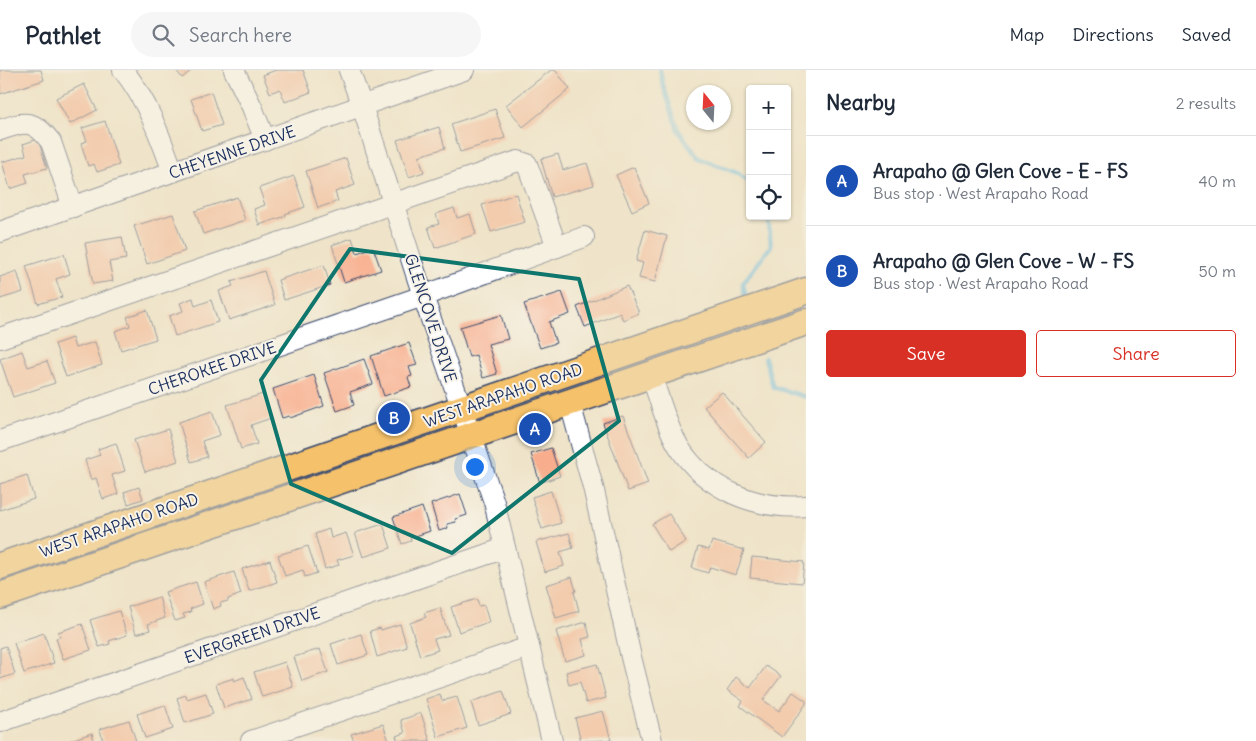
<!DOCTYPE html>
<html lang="en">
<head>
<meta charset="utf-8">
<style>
	body { margin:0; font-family:Delius,sans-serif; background:#f6f6f7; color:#1f2937 }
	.controls { position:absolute; right:15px; top:15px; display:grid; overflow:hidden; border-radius:5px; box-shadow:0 1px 4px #0004 }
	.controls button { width:45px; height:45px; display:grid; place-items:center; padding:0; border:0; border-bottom:1px solid #e0e1e3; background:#fff; color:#1f2937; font:25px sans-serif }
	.compass { position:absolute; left:686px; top:15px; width:45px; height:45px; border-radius:50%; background:#fff; box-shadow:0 1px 4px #0004; rotate:342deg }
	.you { position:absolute; left:474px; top:396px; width:18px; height:18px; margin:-12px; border:4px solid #fff; border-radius:50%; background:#1a73e8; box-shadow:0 0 0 8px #1a73e833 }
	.badge { display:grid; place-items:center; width:32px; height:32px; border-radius:50%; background:#d93025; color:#fff; font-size:16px; font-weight:700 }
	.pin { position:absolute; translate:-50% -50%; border:2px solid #fff; box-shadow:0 1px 5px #0006 }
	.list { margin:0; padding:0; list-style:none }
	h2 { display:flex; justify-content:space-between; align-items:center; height:65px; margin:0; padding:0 20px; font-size:21px }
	h2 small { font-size:16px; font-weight:400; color:#747a83 }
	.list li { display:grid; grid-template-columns:32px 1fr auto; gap:15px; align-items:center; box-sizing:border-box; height:90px; padding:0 20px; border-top:1px solid #e0e1e3 }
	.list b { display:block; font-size:19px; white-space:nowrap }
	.list p { margin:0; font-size:16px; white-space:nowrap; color:#747a83 }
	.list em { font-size:16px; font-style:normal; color:#747a83 }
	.actions { display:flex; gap:10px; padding:15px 20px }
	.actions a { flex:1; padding:11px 0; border:1px solid #d93025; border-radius:5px; text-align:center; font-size:18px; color:#d93025 }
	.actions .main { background:#d93025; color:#fff }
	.icon { flex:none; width:28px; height:28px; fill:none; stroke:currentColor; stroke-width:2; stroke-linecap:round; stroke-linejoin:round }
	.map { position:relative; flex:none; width:806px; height:671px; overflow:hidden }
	header { display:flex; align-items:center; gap:30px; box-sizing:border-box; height:70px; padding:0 25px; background:#fff; border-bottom:1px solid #e0e1e3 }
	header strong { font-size:24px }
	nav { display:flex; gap:28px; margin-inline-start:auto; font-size:18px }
	.search { width:350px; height:45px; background:#f6f6f7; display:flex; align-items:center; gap:12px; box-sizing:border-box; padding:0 18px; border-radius:28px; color:#747a83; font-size:19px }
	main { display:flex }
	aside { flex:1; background:#fff }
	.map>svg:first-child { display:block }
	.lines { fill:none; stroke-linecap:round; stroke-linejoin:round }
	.stream { stroke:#6abde6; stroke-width:4.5 }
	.building { fill:#f8ae8d }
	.minor-casing { stroke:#3b4a6e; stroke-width:22 }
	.major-casing { stroke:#3b4a6e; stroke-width:29 }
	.minor { stroke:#fff; stroke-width:20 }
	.major { stroke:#f5c16b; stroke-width:26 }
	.marked { fill:none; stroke:#0f766e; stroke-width:4; stroke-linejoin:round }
	.labels { text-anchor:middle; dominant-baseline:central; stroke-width:4; stroke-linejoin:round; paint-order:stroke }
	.street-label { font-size:16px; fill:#1b2f5e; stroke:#f7f3e8 }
</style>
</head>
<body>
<header>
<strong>Pathlet</strong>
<div class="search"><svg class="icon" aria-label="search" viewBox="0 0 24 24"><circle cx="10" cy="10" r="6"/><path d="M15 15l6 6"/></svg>Search here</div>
<nav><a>Map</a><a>Directions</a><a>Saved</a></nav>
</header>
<main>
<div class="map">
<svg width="806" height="671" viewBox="0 0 806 671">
	<rect width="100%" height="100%" fill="#f7f3e8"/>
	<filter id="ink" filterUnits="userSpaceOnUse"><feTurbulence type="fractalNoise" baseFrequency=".02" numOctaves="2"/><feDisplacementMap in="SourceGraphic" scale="10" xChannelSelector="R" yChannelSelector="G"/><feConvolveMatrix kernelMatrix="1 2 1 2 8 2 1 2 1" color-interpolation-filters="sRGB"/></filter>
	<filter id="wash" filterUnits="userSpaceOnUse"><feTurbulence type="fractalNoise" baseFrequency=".0096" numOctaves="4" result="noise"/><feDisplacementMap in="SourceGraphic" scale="20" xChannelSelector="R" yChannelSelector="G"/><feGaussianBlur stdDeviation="1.12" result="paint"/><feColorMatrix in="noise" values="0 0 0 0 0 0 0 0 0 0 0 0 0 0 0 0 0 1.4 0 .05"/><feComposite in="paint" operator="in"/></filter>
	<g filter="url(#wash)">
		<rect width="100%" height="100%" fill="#efe4c9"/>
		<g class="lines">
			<!-- stream -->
			<g class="stream">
				<polyline points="660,0 663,15 678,60 699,88 737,103 750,113"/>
				<polyline points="745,224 743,213 771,176 768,146"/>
				<polyline points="765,288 773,317 806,327"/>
			</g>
		</g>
		<g id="blocks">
			<!-- building -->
			<g class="building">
				<polygon points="0,0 41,0 44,10 0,24"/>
				<polygon points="176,0 192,0 182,8"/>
				<polygon points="276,0 303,0 311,22 285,32 280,19 270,23 263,5"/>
				<polygon points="551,0 555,0 570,19 523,57 506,35"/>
				<polygon points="84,14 97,40 70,54 56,28"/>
				<polygon points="211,22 222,55 202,61 191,29"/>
				<polygon points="495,39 505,68 460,82 451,54"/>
				<polygon points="105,51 119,95 97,102 94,94 88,96 81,73 87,71 82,58"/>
				<polygon points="439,57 445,78 419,86 424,102 409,107 397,70"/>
				<polygon points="38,69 47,98 25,104 28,113 10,119 2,92 26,85 23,74"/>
				<polygon points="558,84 563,100 587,93 594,115 552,127 541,89"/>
				<polygon points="346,88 355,115 335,122 338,131 318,138 306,101"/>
				<polygon points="634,97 649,133 632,141 616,105"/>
				<polygon points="294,106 305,137 285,144 286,146 259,155 254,139 265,135 259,118"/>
				<polygon points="516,124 525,152 491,162 482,135"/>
				<polygon points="237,127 245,150 203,164 195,141"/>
				<polygon points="454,138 457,148 470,144 476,164 435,178 428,157 439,154 436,144"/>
				<polygon points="173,144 185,181 147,194 134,156"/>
				<polygon points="645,160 667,166 655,212 639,208 643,193 636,191"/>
				<polygon points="122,167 126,189 109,192 113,211 93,214 85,173"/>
				<polygon points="352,168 357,183 373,177 381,200 344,212 332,175"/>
				<polygon points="64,184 70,204 56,209 62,227 38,234 26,196"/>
				<polygon points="324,195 330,215 284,230 278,210"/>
				<polygon points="17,201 23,222 0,229 0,207"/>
				<polygon points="264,201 275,235 229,250 219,221 233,216 231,212"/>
				<polygon points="627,216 639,243 623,250 620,243 585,257 577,237"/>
				<polygon points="562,222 570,244 549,252 556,273 540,278 524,234"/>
				<polygon points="193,228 195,236 211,230 218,252 175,266 169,246 183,241 180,233"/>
				<polygon points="147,240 156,269 121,280 115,261 130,256 127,247"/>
				<polygon points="501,245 508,269 488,274 497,304 483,308 476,285 469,287 460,257"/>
				<polygon points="72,268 75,278 95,272 102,295 66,307 55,274"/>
				<polygon points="409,273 417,295 409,297 412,306 408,307 411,317 384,326 371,286"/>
				<polygon points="22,281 28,297 47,291 55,313 13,327 0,289"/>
				<polygon points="364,289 373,314 350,322 354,335 337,341 324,303"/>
				<polygon points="314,305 324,336 290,348 289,346 282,348 273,319"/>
				<polygon points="722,322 766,372 749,388 704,337"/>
				<polygon points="263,324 271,348 251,355 257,374 241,379 227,335"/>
				<polygon points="212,341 220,365 202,371 207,387 191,392 179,352"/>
				<polygon points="623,346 648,414 628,421 603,353"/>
				<polygon points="168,359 178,391 145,402 134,370"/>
				<polygon points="116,373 125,401 112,405 118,424 103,429 96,408 91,410 85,390 100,385 98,379"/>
				<polygon points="551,378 560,406 540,413 531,384"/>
				<polygon points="27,405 34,429 0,440 0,414"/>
				<polygon points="139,417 143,429 128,434 124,422"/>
				<polygon points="551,421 561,453 542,459 532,427"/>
				<polygon points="460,424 467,445 455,449 456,452 447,454 448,458 439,461 431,434"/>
				<polygon points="422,437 430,461 410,468 411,471 402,474 393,447"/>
				<polygon points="669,444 686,471 669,482 652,454"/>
				<polygon points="383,454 391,478 363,487 355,463"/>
				<polygon points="329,459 331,468 346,463 354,485 337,490 339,495 325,499 315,464"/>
				<polygon points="569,463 573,478 560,482 564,496 545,502 536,472"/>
				<polygon points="712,471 744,480 736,505 710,497 708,503 692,498 698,477 709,480"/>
				<polygon points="308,476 317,503 305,507 303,500 285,506 278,485"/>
				<polygon points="752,487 804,492 802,513 750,508"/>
				<polygon points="270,490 277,512 249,521 242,499"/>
				<polygon points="234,502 241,524 228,529 228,531 220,533 221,536 213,539 204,512"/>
				<polygon points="572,507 576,521 574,522 579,541 556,548 546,515"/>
				<polygon points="196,512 203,534 190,539 191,542 183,544 185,548 175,551 165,522"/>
				<polygon points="159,527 165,548 148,554 150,560 136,564 128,537"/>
				<polygon points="477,529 479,536 484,535 489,552 459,562 451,537"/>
				<polygon points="440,538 449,565 434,569 438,580 420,586 410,553 426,547 424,543"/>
				<polygon points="119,541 127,565 109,571 110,574 99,577 90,550"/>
				<polygon points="586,552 590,567 582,569 586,585 565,591 556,561"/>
				<polygon points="82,554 91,580 63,589 56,568 60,567 58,562"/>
				<polygon points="400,554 407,577 377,587 370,561 380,558 381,560"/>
				<polygon points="44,563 54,593 24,603 14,573"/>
				<polygon points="361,564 368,585 338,595 331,574"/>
				<polygon points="6,576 15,604 0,609 0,578"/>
				<polygon points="320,579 328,602 302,611 294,587"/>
				<polygon points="285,592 293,617 262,627 254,602"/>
				<polygon points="597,594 606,628 586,633 580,612 569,615 566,602"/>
				<polygon points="766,596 781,606 763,630 779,641 793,622 806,631 806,634 782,667 740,636 743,631 727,620 736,607 750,618"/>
				<polygon points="244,607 252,629 224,638 216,614 234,608 234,611"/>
				<polygon points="503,621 511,644 478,655 471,632"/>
				<polygon points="206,623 213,644 185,653 177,628 186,625 187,629"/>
				<polygon points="440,624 442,631 457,627 467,658 438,667 426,629"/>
				<polygon points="165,635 173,659 145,668 137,644"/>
				<polygon points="603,641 611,670 581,671 575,648"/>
				<polygon points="421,643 430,671 398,671 396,666 405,663 401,650"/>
				<polygon points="129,650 136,671 103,671 100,659"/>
				<polygon points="383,654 389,671 354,671 351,664"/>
				<polygon points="92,663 94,671 68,671"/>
			</g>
		</g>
	</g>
	<g filter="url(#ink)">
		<use href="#blocks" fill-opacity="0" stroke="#3b4a6e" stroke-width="1"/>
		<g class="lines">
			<!-- minor casing -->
			<g class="minor-casing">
				<g id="minor">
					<path d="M123,0c24,30 37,66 50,102"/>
					<polyline points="234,0 252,37 265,70"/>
					<polyline points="349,0 362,36 423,226 494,432 552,671"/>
					<path d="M0,60c26,-9 33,-11 51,12l22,65"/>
					<polyline points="0,162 464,0"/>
					<polyline points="0,268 518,91 527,94 557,177"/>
					<path d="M651,305c8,22 16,53 28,72 27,43 78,63 127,59"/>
					<polyline points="570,333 594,421 631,587 652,671"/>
					<polyline points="0,371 423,226 584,167"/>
					<polyline points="0,652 505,478"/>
					<polyline points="251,671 529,577"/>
				</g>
			</g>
			<!-- major casing -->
			<g class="major-casing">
				<g id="major">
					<polyline points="0,496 806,221"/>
					<polyline points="0,526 806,252"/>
				</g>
			</g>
			<!-- minor -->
			<use href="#minor" class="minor"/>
			<!-- major -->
			<use href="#major" class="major"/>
		</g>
	</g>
	<!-- marked area -->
	<path d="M0 0H806V671H0ZM350,179l229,30 40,142 -167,132 -161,-69 -30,-104z" fill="#efe4c9" fill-opacity=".55" fill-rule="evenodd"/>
	<path class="marked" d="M350,179l229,30 40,142 -167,132 -161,-69 -30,-104z"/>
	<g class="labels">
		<!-- street labels -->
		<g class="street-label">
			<text transform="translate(232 82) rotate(-19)">CHEYENNE DRIVE</text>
			<text transform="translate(431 248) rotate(72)">GLENCOVE DRIVE</text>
			<text transform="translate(212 298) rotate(-19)">CHEROKEE DRIVE</text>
			<text transform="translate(503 325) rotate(-19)">WEST ARAPAHO ROAD</text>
			<text transform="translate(119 455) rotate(-19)">WEST ARAPAHO ROAD</text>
			<text transform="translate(252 565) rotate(-19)">EVERGREEN DRIVE</text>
		</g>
	</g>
</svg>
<div class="controls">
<button>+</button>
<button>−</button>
<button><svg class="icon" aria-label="locate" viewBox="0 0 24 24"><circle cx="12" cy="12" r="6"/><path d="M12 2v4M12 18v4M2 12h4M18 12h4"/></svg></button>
</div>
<svg class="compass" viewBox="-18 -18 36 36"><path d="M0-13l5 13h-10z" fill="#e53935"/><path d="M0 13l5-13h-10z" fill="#747a83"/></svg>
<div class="you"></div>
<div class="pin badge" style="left:535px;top:359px;background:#1a4fb4">A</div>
<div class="pin badge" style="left:394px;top:348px;background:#1a4fb4">B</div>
</div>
<aside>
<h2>Nearby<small>2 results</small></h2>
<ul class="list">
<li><span class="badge" style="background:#1a4fb4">A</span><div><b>Arapaho @ Glen Cove - E - FS</b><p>Bus stop · West Arapaho Road</p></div><em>40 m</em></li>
<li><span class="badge" style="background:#1a4fb4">B</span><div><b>Arapaho @ Glen Cove - W - FS</b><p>Bus stop · West Arapaho Road</p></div><em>50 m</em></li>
</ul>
<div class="actions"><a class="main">Save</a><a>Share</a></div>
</aside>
</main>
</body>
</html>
